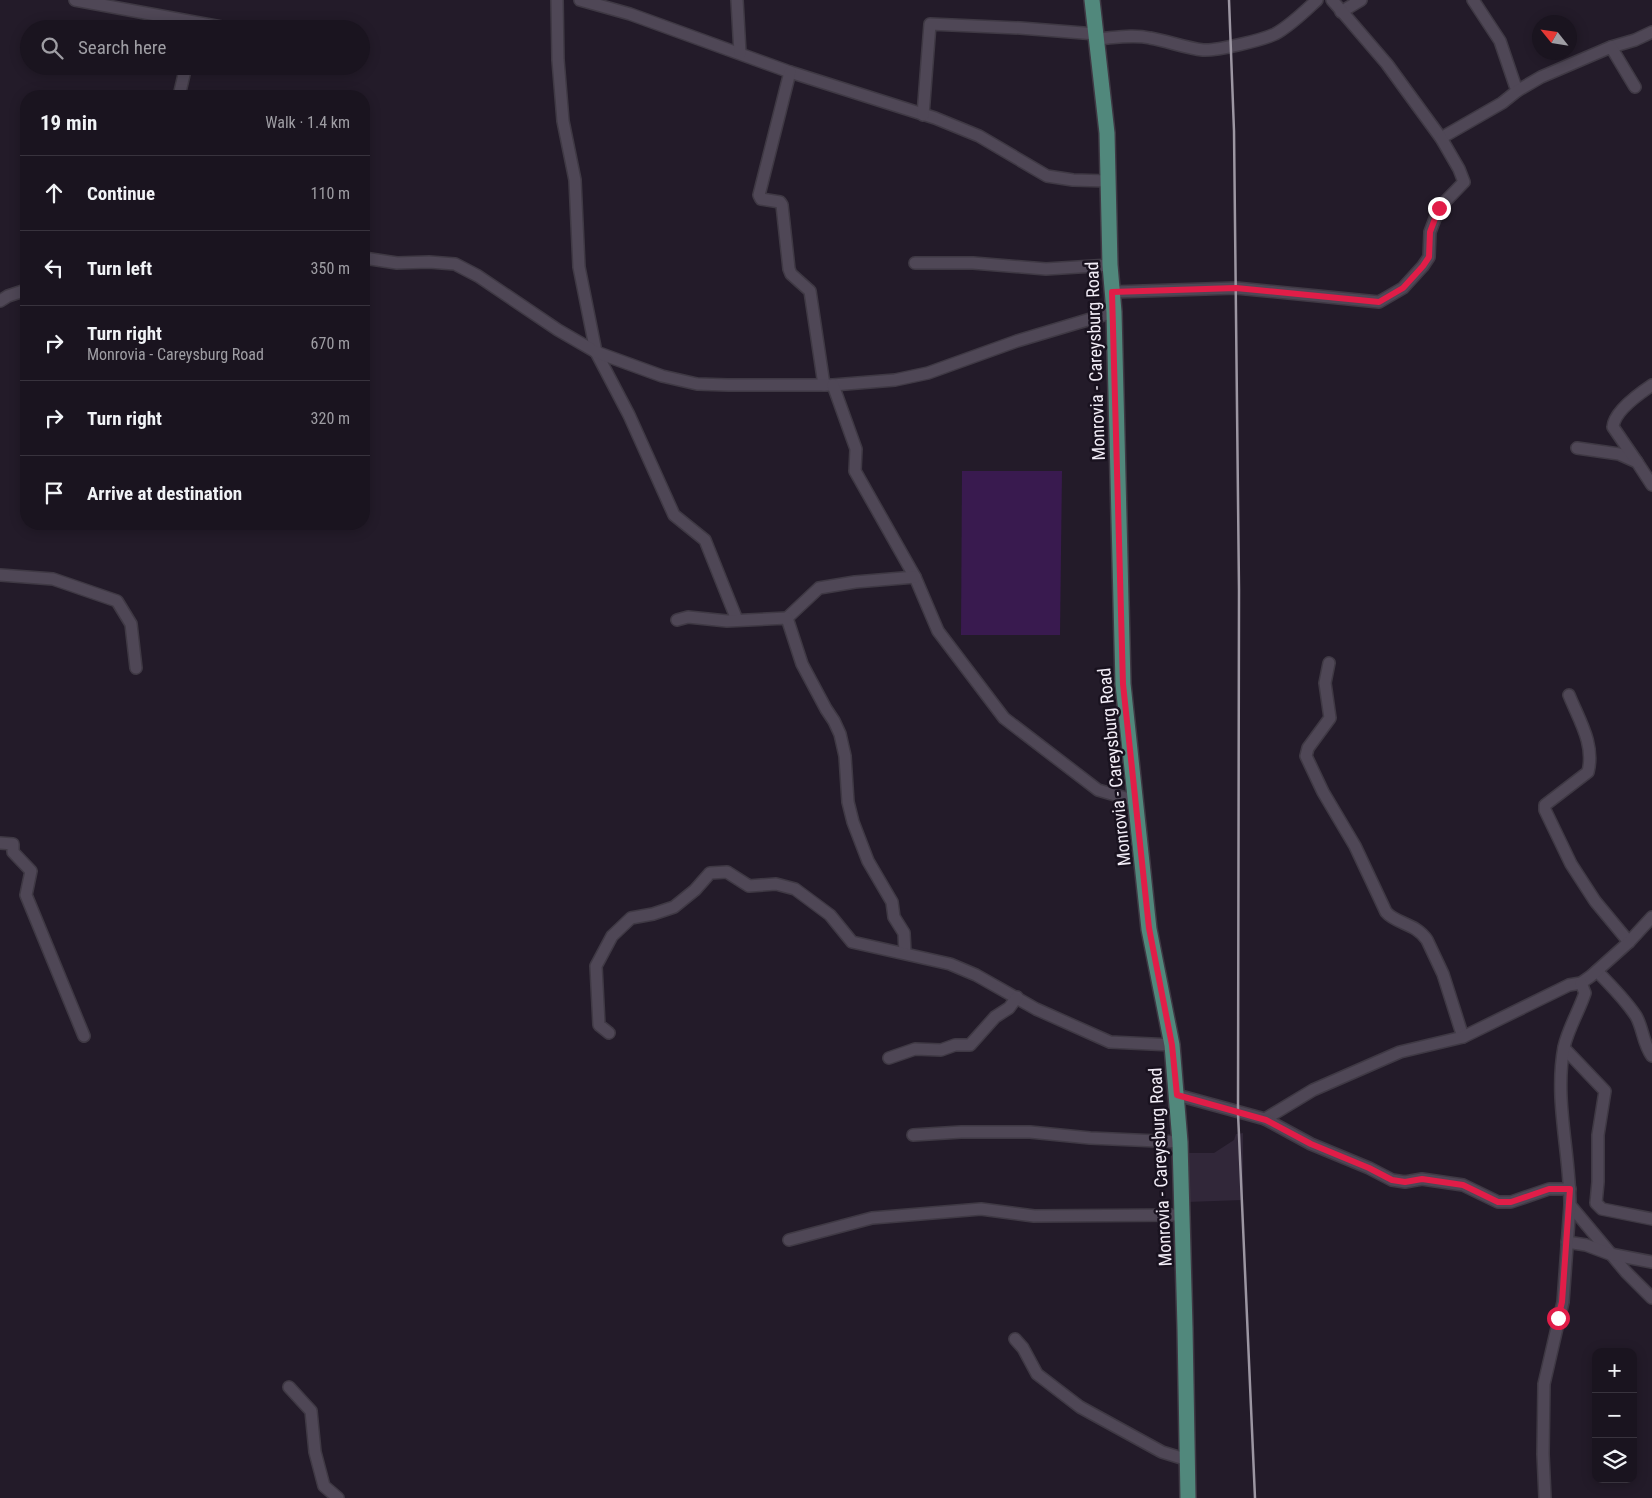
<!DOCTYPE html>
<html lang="en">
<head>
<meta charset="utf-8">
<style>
	body { margin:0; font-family:"Roboto Condensed",sans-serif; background:#231d28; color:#f1f3f6 }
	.controls { position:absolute; right:15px; bottom:15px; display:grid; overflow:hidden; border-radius:10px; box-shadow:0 2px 12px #0003 }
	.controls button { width:45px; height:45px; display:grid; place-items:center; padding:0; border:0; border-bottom:1px solid #38333d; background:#1a141f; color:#f1f3f6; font:25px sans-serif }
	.compass { position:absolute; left:1532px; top:15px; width:45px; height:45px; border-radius:50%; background:#1a141f; box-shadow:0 2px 12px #0003; rotate:300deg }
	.stop { position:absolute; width:15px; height:15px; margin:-11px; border:4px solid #e11d48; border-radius:50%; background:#fff }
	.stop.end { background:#e11d48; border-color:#fff; box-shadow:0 1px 5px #0008 }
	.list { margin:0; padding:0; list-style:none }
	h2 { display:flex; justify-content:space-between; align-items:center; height:65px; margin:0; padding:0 20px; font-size:21px }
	h2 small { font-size:16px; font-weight:400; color:#9f9ea4 }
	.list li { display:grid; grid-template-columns:32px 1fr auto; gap:15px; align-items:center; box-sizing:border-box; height:75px; padding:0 20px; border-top:1px solid #38333d }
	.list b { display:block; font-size:19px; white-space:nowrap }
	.list p { margin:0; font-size:16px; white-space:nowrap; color:#9f9ea4 }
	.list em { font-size:16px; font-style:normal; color:#9f9ea4 }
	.icon { flex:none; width:28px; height:28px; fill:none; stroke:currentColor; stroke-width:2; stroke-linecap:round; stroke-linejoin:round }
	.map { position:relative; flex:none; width:1652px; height:1498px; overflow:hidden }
	.search { position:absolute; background:#1a141f; box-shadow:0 2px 12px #0003; left:20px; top:20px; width:350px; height:55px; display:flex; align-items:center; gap:12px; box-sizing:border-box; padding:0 18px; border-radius:28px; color:#9f9ea4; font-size:19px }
	.panel { position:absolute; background:#1a141f; box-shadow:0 2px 12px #0003; left:20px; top:90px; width:350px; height:440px; border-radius:20px }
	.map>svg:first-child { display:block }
	.built { fill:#312739 }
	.green { fill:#391a4f }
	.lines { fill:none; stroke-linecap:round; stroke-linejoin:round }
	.minor-casing { stroke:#3f3944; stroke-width:14 }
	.major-casing { stroke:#3f3944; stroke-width:18 }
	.minor { stroke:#4f4756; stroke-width:11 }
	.major { stroke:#51887c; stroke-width:15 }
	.rail { stroke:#9c96a2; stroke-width:2.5 }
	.route { stroke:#e11d48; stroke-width:6 }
	.labels { text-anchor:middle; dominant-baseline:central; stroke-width:5; stroke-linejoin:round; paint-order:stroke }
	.street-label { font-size:18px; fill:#f2edf7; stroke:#19121f }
</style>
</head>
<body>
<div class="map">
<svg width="1652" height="1498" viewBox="0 0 1652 1498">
	<rect width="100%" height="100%" fill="#231b29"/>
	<!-- built -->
	<polygon class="built" points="1243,1133 1243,1200 1187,1202 1187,1153 1214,1153 1234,1140 1236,1134"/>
	<!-- green -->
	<polygon class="green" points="962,471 1062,471 1060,635 961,635"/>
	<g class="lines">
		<!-- minor casing -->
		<g class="minor-casing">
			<g id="minor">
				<polyline points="75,0 232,29"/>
				<polyline points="557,0 558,60 563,121 575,180 579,267 596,352 629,415 674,515 705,540 737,620"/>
				<polyline points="580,0 630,14 790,72 935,118 979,136 1047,176 1073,180 1108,181"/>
				<polyline points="737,0 740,53"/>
				<polyline points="1473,0 1500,41 1517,91"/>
				<polyline points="1341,12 1361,0"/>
				<path d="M1096,39c17,-1 37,-5 54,-1 18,3 35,10 53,12 14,1 59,-10 72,-16 15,-8 29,-22 42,-34"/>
				<polyline points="1611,47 1635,40 1652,32"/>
				<polyline points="790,72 759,195 761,199 780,202 782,205 789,269 791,274 810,291 824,385"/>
				<polyline points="179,96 186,66"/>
				<polyline points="923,115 930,24 1020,28 1096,34"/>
				<polyline points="1441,138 1502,103 1517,91 1541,77 1611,47 1635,87"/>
				<polyline points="364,258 397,263 429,262 455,264 478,276 558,330 596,352 662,376 697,384 728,385 833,385 895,380 928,373 1017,341 1114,312"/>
				<polyline points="915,263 973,263 1046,269 1110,265"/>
				<polyline points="1113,292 1236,288 1379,302 1403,288 1423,266 1429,257 1430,232 1439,208 1464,182 1459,169 1441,138 1387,64 1332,0"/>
				<polyline points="0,301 8,296 26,290"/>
				<polyline points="833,385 856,449 855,471 915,577 938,631 1004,718 1098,790 1136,801"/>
				<polyline points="1577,448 1619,454 1637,462 1652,485"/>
				<path d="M1637,462l-24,-35c1,-16 27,-34 39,-42"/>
				<polyline points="0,575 53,579 117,601 131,624 136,668"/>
				<polyline points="787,618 819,588 855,582 915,577"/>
				<polyline points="677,620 688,617 727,621 787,618 802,664 826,709 834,721 840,734 845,756 848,802 853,822 868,861 892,902 894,917 904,933 905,953"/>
				<path d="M1329,663l-4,20 5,35 -22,30 -2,8 17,36 32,54 31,66c10,12 30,11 41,28l16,34 20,63"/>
				<path d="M1569,695c10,25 26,49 19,77l-43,33v5l26,54 24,37 34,41"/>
				<polyline points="0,843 13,844 13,852 31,871 26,895 84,1036"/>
				<path d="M1597,971c13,14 28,28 39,45 7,12 7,28 16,40"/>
				<polyline points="609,1033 599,1025 596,966 612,936 631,918 653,914 674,907 695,890 710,873 727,872 749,886 776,884 795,889 830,915 852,942 950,964 976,975 1036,1009 1110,1042 1172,1045"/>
				<polyline points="1564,1048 1605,1091 1598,1135 1598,1182 1596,1203 1602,1209 1652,1219"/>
				<polyline points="889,1058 915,1049 941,1050 955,1045 970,1045 995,1017 1009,1008 1017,997"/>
				<polyline points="1177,1095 1265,1119 1313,1090 1400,1052 1463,1037 1569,985 1581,983 1591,976 1629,942 1652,917"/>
				<polyline points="1265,1119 1311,1144 1369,1168 1392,1180 1405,1182 1422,1179 1463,1185 1498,1202 1511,1202 1549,1189 1570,1189"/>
				<polyline points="913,1135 961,1132 1030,1132 1090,1138 1180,1142"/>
				<polyline points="1570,1205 1626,1272 1652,1298"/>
				<polyline points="789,1240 872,1218 981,1209 1034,1216 1181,1215"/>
				<polyline points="1567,1242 1586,1245 1610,1254 1652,1262"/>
				<polyline points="1015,1339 1023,1348 1037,1374 1080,1407 1162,1452 1188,1460"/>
				<polyline points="289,1387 311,1411 315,1452 324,1486 338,1498"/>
				<path d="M1545,1498l-2,-44 1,-70 19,-82 7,-97c0,-53 -16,-105 -6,-158 4,-18 15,-36 21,-54l-4,-10"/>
			</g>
		</g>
		<!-- major casing -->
		<g class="major-casing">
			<polyline id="major" points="1092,0 1107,133 1110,265 1114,312 1123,684 1149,929 1172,1045 1180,1142 1185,1328 1188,1498"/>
		</g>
		<!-- minor -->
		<use href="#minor" class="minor"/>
		<!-- major -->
		<use href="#major" class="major"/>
		<!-- rail -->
		<polyline class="rail" points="1229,0 1234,131 1239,590 1238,1113 1255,1498"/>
	</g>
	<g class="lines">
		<!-- route -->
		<polyline class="route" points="1439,208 1430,232 1429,257 1423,266 1403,288 1379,302 1236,288 1112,292 1123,684 1149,928 1172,1045 1177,1095 1266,1120 1311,1144 1369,1168 1392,1180 1405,1182 1422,1179 1463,1185 1498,1202 1511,1202 1549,1189 1570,1189 1562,1302 1558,1318"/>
	</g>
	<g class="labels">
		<!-- street labels -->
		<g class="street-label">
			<text transform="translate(1095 361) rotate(-92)">Monrovia - Careysburg Road</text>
			<text transform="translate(1114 767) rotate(-96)">Monrovia - Careysburg Road</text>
			<text transform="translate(1160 1167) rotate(-93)">Monrovia - Careysburg Road</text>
		</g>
	</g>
</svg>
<div class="controls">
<button>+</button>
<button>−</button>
<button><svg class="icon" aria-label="layers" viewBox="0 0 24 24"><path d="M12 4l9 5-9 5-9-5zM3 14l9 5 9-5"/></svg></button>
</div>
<svg class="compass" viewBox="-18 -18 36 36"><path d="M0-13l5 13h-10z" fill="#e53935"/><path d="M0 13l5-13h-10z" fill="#9f9ea4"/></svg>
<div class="stop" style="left:1558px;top:1318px"></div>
<div class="stop end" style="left:1439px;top:208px"></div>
<div class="search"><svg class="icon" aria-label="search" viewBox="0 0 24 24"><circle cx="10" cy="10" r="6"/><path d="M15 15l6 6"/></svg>Search here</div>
<section class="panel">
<h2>19 min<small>Walk · 1.4 km</small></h2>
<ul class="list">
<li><svg class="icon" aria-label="ahead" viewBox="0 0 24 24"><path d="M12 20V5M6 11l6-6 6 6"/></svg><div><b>Continue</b></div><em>110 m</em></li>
<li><svg class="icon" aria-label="left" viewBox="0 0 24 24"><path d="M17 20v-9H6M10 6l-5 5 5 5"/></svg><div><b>Turn left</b></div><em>350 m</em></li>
<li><svg class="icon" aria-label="right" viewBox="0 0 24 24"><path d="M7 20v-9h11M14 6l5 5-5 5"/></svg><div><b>Turn right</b><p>Monrovia - Careysburg Road</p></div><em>670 m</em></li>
<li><svg class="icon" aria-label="right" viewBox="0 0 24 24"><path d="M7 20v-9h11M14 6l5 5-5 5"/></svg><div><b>Turn right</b></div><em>320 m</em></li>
<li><svg class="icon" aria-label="arrive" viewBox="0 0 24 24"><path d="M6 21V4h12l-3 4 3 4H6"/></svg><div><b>Arrive at destination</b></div></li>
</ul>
</section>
</div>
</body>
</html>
